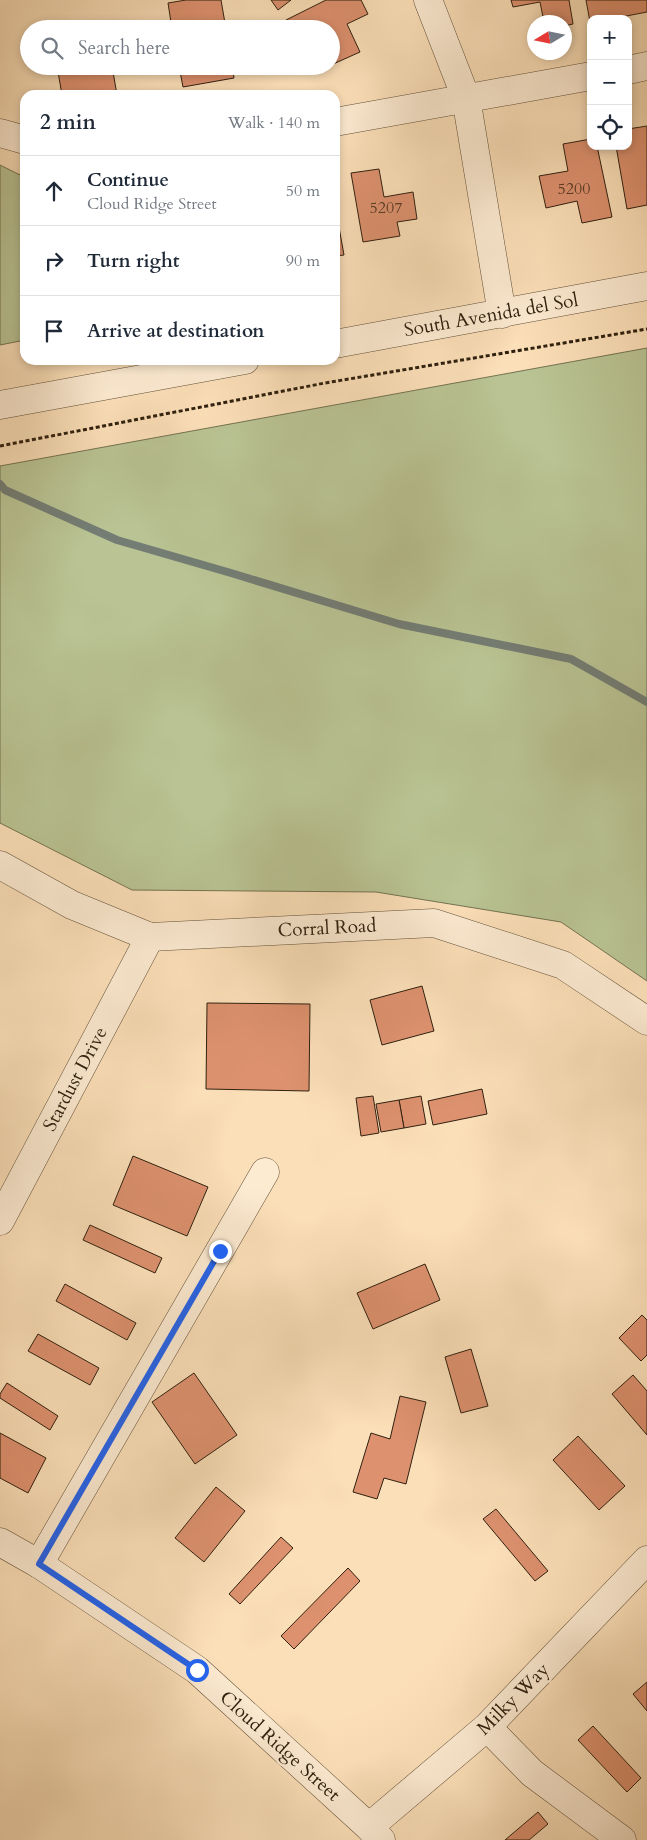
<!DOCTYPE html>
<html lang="en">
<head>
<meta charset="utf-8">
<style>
	body { margin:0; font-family:Cardo,serif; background:#f6f6f7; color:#1f2937 }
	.controls { position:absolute; right:15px; top:15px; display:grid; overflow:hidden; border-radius:10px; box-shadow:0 2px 8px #0003 }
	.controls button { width:45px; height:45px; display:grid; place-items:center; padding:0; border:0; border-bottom:1px solid #e0e1e3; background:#fff; color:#1f2937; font:25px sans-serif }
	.compass { position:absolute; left:527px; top:15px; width:45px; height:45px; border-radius:50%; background:#fff; box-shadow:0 2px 8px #0003; rotate:260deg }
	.stop { position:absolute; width:15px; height:15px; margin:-11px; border:4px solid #2563eb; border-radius:50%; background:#fff }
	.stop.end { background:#2563eb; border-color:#fff; box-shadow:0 1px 5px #0008 }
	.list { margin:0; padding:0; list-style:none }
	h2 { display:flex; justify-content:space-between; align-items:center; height:65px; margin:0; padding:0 20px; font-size:21px }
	h2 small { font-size:16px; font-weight:400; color:#747a83 }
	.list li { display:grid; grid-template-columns:32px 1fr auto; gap:15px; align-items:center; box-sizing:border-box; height:70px; padding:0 20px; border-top:1px solid #e0e1e3 }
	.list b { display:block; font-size:19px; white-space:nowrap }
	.list p { margin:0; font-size:16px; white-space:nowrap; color:#747a83 }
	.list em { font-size:16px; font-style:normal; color:#747a83 }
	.icon { flex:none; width:28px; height:28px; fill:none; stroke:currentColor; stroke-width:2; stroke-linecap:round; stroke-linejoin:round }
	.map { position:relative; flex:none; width:647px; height:1840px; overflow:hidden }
	.search { position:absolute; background:#fff; box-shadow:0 2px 8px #0003; left:20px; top:20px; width:320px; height:55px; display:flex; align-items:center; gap:12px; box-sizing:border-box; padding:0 18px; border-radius:28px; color:#747a83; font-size:19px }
	.panel { position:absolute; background:#fff; box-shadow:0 2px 8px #0003; left:20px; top:90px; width:320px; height:275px; border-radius:15px }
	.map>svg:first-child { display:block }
	.green { fill:#b9c393; stroke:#747251 }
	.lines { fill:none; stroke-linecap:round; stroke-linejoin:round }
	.stream { stroke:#737d74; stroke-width:8 }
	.building { fill:#dd916f; stroke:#2f200f }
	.minor-casing { stroke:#625039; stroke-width:29 }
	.path { stroke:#2f200f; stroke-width:3; stroke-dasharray:4 2.5; stroke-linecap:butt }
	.minor { stroke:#fcead1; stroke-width:28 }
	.route { stroke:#2563eb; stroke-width:6 }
	.labels { text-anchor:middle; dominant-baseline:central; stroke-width:5; stroke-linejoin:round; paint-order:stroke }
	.number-label { font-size:16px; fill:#5a3c27 }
	.street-label { font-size:19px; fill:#2f200f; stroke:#fcead1 }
</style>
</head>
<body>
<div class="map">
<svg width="647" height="1840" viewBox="0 0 647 1840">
	<rect width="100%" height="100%" fill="#fbdfb8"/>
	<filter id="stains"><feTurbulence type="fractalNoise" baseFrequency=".004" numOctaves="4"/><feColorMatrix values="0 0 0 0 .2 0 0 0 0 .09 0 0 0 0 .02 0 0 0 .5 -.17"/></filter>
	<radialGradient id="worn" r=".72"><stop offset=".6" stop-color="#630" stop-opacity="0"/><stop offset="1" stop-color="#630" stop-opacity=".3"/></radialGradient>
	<!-- green -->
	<g class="green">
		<polygon points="0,165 18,174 25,176 25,340 0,345"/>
		<polygon points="647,348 647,981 561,922 376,892 132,890 0,823 0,466"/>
	</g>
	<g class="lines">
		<!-- stream -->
		<polyline class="stream" points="0,484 5,490 117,540 231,573 399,624 571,659 647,702"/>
	</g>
	<!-- building -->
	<g class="building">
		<polygon points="186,0 221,0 226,29 172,29 168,3"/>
		<polygon points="271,0 291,0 278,10"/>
		<polygon points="326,0 361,0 368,14 347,24 360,52 331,65 331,29 290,29 286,20"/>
		<polygon points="511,0 569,0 573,24 564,26 564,22 544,22 540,2 513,7"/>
		<polygon points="586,0 647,0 647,12 611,19 591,19 590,22"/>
		<polygon points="57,66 112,66 117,95 62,95"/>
		<polygon points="179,66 232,66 234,78 183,87"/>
		<polygon points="308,66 329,66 312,74"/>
		<polygon points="647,126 647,205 627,209 616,146 628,146 628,129"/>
		<polygon points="591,139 591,146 597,146 612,217 582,223 577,201 546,208 539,176 568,171 563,144"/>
		<polygon points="379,169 384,197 413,192 417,219 397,222 400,236 363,242 351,173"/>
		<polygon points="335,205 344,255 335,256"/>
		<polygon points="422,986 434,1031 382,1045 370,1000"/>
		<polygon points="207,1003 310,1004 309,1091 206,1089"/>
		<polygon points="482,1089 487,1114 433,1125 428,1101"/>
		<polygon points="373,1096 379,1133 361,1136 356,1098"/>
		<polygon points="421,1096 426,1124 404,1128 399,1100"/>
		<polygon points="399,1100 404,1128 381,1132 376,1104"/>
		<polygon points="133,1156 208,1187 187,1236 113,1205"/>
		<polygon points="90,1225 162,1258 155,1273 83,1240"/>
		<polygon points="425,1264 440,1300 373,1329 357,1293"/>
		<polygon points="65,1284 136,1323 127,1340 56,1301"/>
		<polygon points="642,1315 647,1320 647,1355 641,1361 619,1338"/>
		<polygon points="38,1334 99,1368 90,1385 28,1351"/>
		<polygon points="471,1349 488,1406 461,1413 445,1357"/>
		<polygon points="194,1373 237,1435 195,1464 152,1402"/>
		<polygon points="633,1375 647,1391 647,1435 612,1394"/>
		<polygon points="7,1383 58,1416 50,1430 0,1398 0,1394"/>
		<polygon points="400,1396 426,1402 406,1484 384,1478 377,1499 353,1492 371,1433 390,1439"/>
		<polygon points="0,1433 46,1458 28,1493 0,1478"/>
		<polygon points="578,1436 625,1486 599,1510 553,1460"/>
		<polygon points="216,1487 245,1511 204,1562 175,1538"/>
		<polygon points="496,1509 548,1571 535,1581 483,1519"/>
		<polygon points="281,1537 293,1548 240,1604 229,1594"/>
		<polygon points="348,1568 360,1581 294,1649 281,1636"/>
		<polygon points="647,1682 647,1711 633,1694"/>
		<polygon points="593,1726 641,1778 627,1792 578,1740"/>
		<polygon points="538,1812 548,1824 529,1840 505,1840"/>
	</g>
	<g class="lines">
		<!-- minor casing -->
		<g class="minor-casing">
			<g id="minor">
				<polyline points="428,0 466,98 502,314"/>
				<polyline points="628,70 647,66"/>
				<polyline points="335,122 591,76"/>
				<polyline points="0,133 25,140"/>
				<polyline points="335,344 647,286"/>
				<polyline points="0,405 245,360"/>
				<polyline points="0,865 72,905 150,937 434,923 563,965 647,1021"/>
				<polyline points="0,1221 150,937"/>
				<polyline points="0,1542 39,1564 197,1670 369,1827 381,1840"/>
				<polyline points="39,1564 265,1172"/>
				<polyline points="487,1727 532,1773 622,1840"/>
				<polyline points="369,1827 487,1727 647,1560"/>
			</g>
		</g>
		<!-- path -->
		<polyline class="path" points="0,446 325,383 647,329"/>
		<!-- minor -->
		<use href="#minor" class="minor"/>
	</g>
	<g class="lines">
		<!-- route -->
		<polyline class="route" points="197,1670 39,1564 220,1251"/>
	</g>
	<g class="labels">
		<!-- number labels -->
		<g class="number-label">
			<text x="574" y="189">5200</text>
			<text x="386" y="208">5207</text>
		</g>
		<!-- street labels -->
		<g class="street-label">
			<text transform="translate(491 315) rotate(-10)">South Avenida del Sol</text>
			<text transform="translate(327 928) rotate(-3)">Corral Road</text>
			<text transform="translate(75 1079) rotate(-62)">Stardust Drive</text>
			<text transform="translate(513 1699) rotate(-45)">Milky Way</text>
			<text transform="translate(280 1746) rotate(42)">Cloud Ridge Street</text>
		</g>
	</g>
	<rect width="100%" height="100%" filter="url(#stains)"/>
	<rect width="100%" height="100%" fill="url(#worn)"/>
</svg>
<div class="controls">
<button>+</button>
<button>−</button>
<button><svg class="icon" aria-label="locate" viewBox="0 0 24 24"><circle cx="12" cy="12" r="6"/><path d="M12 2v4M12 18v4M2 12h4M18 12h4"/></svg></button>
</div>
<svg class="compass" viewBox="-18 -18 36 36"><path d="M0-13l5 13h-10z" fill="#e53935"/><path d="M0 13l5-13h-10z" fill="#747a83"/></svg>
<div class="stop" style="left:197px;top:1670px"></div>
<div class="stop end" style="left:220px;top:1251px"></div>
<div class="search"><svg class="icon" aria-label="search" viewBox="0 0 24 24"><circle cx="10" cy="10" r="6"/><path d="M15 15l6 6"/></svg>Search here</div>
<section class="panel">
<h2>2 min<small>Walk · 140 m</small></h2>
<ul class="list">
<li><svg class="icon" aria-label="ahead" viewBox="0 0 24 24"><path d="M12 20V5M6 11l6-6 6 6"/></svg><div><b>Continue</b><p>Cloud Ridge Street</p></div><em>50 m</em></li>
<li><svg class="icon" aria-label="right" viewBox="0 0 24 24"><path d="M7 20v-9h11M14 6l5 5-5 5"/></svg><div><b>Turn right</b></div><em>90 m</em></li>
<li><svg class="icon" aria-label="arrive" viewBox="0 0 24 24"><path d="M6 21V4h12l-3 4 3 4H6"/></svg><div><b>Arrive at destination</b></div></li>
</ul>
</section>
</div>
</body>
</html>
